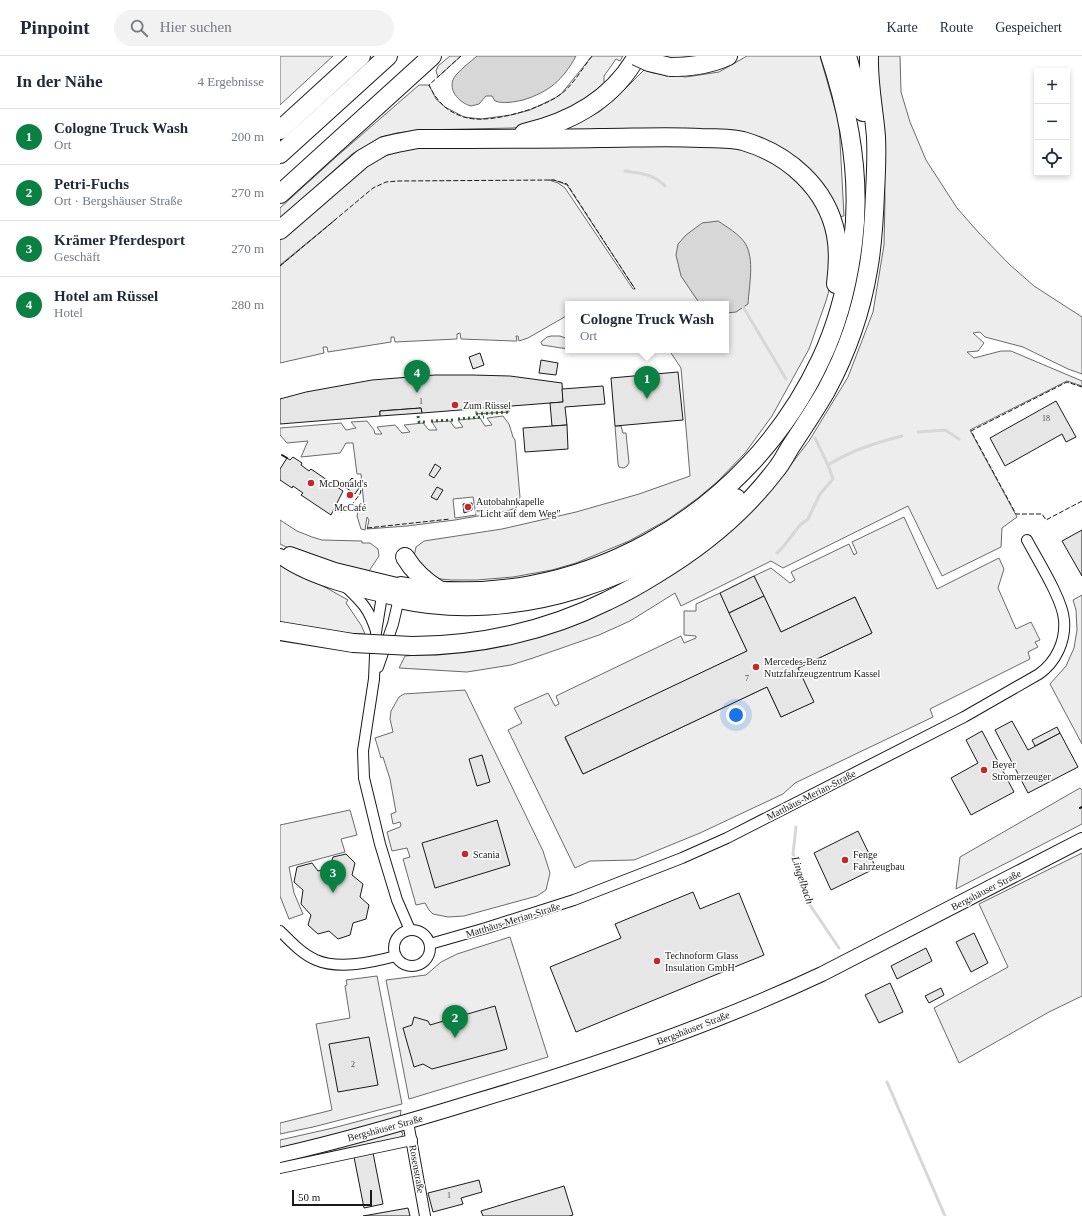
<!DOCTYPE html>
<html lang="de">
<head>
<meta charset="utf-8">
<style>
	body { margin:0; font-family:"Times New Roman",serif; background:#f2f2f3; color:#1f2937 }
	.controls { position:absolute; right:12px; top:12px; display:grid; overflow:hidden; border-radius:0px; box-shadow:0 2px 6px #0003 }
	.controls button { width:36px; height:36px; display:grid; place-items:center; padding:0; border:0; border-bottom:1px solid #e0e1e3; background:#fff; color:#1f2937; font:20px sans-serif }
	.scale { position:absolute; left:12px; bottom:10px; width:80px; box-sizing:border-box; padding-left:4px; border:2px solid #1a1a1a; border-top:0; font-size:11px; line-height:14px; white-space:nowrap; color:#1a1a1a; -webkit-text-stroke:3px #fff; paint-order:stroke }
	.you { position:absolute; left:456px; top:659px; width:14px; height:14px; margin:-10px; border:3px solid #fff; border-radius:50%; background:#1a73e8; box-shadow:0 0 0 6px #1a73e833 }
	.badge { display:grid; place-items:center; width:26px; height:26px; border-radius:50%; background:#0b8043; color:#fff; font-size:13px; font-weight:700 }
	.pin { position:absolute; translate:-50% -33px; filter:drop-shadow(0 1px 2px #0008) }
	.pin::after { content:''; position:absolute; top:21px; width:14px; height:12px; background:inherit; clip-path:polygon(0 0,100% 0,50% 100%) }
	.popup { position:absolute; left:285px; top:245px; width:164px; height:52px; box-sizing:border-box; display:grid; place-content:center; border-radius:0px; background:#fff; filter:drop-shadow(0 1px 3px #0005); font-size:13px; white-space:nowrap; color:#747a83 }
	.popup b { font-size:15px; color:#1f2937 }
	.popup::after { content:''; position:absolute; left:50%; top:100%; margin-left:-8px; border:8px solid transparent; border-top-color:#fff }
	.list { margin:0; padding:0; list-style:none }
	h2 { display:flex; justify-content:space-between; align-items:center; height:52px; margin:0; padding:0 16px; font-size:17px }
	h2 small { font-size:13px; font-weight:400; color:#747a83 }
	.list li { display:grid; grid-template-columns:26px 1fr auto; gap:12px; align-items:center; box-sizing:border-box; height:56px; padding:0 16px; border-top:1px solid #e0e1e3 }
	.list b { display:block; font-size:15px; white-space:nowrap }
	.list p { margin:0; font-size:13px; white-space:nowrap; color:#747a83 }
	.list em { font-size:13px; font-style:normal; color:#747a83 }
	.icon { flex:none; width:22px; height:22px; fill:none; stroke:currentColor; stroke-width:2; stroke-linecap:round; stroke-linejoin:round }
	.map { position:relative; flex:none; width:802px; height:1160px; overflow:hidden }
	header { display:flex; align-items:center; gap:24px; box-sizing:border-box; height:56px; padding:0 20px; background:#fff; border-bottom:1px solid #e0e1e3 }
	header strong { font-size:19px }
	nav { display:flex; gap:22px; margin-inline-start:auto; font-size:14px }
	.search { width:280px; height:36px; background:#f2f2f3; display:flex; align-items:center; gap:10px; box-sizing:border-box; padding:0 14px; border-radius:22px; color:#747a83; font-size:15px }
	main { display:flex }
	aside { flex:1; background:#fff }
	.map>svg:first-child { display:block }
	.built { fill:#ededed; stroke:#6a6a6a; fill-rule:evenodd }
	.water { fill:#d7d7d7; stroke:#6a6a6a }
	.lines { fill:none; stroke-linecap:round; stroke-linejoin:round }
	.stream { stroke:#d7d7d7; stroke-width:3 }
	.building { fill:#e6e6e6; stroke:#1a1a1a }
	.street-casing { stroke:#1a1a1a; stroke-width:12 }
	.secondary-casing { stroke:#1a1a1a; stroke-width:16 }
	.highway-casing { stroke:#1a1a1a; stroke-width:20 }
	.street { stroke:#fff; stroke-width:10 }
	.secondary { stroke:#fff; stroke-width:14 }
	.highway { stroke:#fff; stroke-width:18 }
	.highway-bridge-casing { stroke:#1a1a1a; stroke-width:20; stroke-linecap:butt }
	.highway-bridge { stroke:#fff; stroke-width:18 }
	.hedge { stroke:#2b5a34; stroke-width:3; stroke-dasharray:2 3; stroke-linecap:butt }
	.fence { stroke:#1a1a1a; stroke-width:1; stroke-dasharray:5 2; stroke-linecap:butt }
	.wall { stroke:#1a1a1a; stroke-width:2 }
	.poi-dot { fill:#c62828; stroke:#fff; stroke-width:1.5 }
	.labels { text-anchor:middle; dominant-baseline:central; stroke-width:3; stroke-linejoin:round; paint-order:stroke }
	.number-label { font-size:8px; fill:#4d4d4d }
	.poi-label { font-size:10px; fill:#1a1a1a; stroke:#fff; text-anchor:start }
	.street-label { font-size:10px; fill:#1a1a1a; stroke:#fff }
	.water-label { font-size:11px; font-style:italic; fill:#1a1a1a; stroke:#fff }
</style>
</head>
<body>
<header>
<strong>Pinpoint</strong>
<div class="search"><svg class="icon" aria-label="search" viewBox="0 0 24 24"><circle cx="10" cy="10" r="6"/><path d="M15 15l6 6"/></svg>Hier suchen</div>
<nav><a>Karte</a><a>Route</a><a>Gespeichert</a></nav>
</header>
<main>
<aside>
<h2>In der Nähe<small>4 Ergebnisse</small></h2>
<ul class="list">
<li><span class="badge">1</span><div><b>Cologne Truck Wash</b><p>Ort</p></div><em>200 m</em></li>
<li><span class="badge">2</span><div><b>Petri-Fuchs</b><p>Ort · Bergshäuser Straße</p></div><em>270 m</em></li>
<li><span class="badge">3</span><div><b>Krämer Pferdesport</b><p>Geschäft</p></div><em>270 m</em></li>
<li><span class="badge">4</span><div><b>Hotel am Rüssel</b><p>Hotel</p></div><em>280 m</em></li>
</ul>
</aside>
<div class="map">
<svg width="802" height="1160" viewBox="0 0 802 1160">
	<rect width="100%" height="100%" fill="#fff"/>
	<!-- built -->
	<g class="built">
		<polygon points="0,0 53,0 0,49"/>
		<polygon points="170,0 181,0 158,21 156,15 158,10"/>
		<polygon points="312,0 343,0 340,5 336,3 324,20 324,26 328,28 303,48 246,70 233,72 139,74 117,77 101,81 72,98 0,163 0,152 56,101 139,29 149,29 156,43 165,51 184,61 201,63 231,59 250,54 275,42 282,37"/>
		<polygon points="467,0 540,0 559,67 564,160 557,161 488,90 278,78 319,56 336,42 364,14 374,17 406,21 439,16"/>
		<polygon points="592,0 620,0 621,36 630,66 646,104 677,152 699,177 729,208 754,230 802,261 802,318 788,313 743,291 705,281 700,276 693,277 704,287 698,295 687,296 694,302 721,295 731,295 802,325 802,330 787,325 690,374 737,461 722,472 721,491 662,520 628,450 503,512 491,505 401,550 395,537 350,565 319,579 253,602 231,609 187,616 119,612 125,600 187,595 276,574 496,428 529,385 568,321 593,256 604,189 605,143 604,106"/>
		<path d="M455,89l42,16 38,39 15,37 1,46 -5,18 -17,48 -37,67 -27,37 -27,28 -20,17 -31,22 -38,21 -53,22 -24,7 -39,7 -36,3h-26l-10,-1 -14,-4 -13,-19 2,-9 8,-6 78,-12 74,-17 63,-18 51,-18 -9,-108 -12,-18h57v-46h-158v11l-40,23 -9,3 -1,-5h-2l1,5h-3l-53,-2 -1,-6 -3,1v5l-62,3 -1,-5h-3v5l-63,10 -1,-5h-4l1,6 -44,10v-97l55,-46 -55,45v-25l82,-70 14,-10 19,-8 26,-5zM269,124h5l13,5 68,104h-2l-68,-101 -7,-5z"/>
		<polygon points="271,280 280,280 288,283 288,293 262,289 261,286 267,281"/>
		<polygon points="228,350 229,356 196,358 196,353"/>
		<path d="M223,360l6,8 4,13 2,3 5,57 -4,11 -9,3 -52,9 -48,6 -40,3 2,-9 -2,-3 -2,13 -4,-1 -4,-13 1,-4 6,-6 -3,-32h-4l-4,-31h-7l-6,10 -39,4 7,-16 -21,2 -7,-8v-7l61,-5 5,7 10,-2 -5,-6 16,-1 7,9 1,4h7l-5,-7 18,-2 7,8 8,-1 -6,-7 19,-2 6,7h8l-5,-8 18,-1 5,7h2l6,-1 -5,-7 22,-2 5,8 7,-1 -5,-7zM193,441l3,18 -21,3 -2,-19z"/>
		<polygon points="335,370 341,370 343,377 346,377 349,407 347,410 344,412 339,411 338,408"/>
		<polygon points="624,461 657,533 719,502 724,513 718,532 736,573 751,566 760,584 755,586 758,591 748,596 750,603 650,653 653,661 515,727 503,738 420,777 354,804 310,805 295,812 228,674 242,667 234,652 268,637 275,650 279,648 276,640 401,580 404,587 416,582 416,580 404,579 404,555 416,555 416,548 440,537 467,595 285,682 303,718 487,631 501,661 533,646 518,612 592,577 575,541 501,576 474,520 491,512 510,527 515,524 511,516 569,488 574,499 577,497 572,486"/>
		<polygon points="0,464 17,475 32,481 42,484 82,485 82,487 90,487 98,493 99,500 89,515 23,499 0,488"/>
		<polygon points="0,506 68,544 66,547 81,569 85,578 65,577 0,567"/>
		<polygon points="802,539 802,688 770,628 786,610 794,592 797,574 796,554 793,544"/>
		<polygon points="185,634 263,795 270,817 266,834 257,840 184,860 168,861 153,858 149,854 145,847 136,849 123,803 130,801 127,792 112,795 107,776 120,771 121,769 120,766 113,768 111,758 116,756 110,723 103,701 101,702 95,682 113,676 110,663 111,655 119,641 124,638"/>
		<polygon points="800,732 802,734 802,768 676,833 680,801"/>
		<polygon points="70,754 77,779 61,783 65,796 9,811 14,837 23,858 9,863 0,840 0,769"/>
		<polygon points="802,797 802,940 769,956 679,1007 654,952 728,911 699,848"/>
		<polygon points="230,881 268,1001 129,1043 106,924 146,919 161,906 177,898"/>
		<polygon points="97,920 122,1048 33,1071 0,1078 0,1067 52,1054 36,968 70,962 65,930 67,929 66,924"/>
		<polygon points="121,1054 120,1062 0,1094 0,1084 53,1072"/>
		<polygon points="118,1074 123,1077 122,1080 117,1084 0,1110 0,1104"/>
	</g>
	<!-- water -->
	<g class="water">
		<path d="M197,0h99c-13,24 -27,36 -53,44 -9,2 -19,4 -28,1l-3,-5h-6l-7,8 -8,2c-12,-3 -26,-18 -15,-31 6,-7 14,-13 21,-19z"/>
		<path d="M438,165c9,6 21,13 27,22 10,16 4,43 3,61l-12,8 -10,1v-9h-26l-19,-28 -5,-21 2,-11 8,-9 16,-12z"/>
	</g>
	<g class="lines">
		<!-- stream -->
		<g class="stream">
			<path d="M345,115c17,3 27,2 40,15"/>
			<polyline points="462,249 506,323"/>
			<polyline points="638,376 665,374 679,383"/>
			<path d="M548,409c24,-15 47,-22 74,-29"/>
			<polyline points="497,497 503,491 520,469 528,463 540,438 553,423 548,409 535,382"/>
			<polyline points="516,771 513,798 530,849 559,892"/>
			<polyline points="607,1026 665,1160"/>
		</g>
	</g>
	<!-- building -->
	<g class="building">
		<polygon points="200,297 204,309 193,313 189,301"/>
		<polygon points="261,304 278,307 276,319 259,317"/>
		<polygon points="398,316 403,364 335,370 331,322"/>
		<polygon points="155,319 192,319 230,320 282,327 283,346 142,357 141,352 100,355 100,360 0,368 0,343 26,336 92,324"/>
		<polygon points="323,330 325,348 285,351 287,369 272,370 270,347 283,346 282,333"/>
		<polygon points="776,345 796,381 786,386 782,378 725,410 710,382"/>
		<polygon points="141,352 142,357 100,360 100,355"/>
		<polygon points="287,369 288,393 245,396 243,372"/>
		<polygon points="13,401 22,407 21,409 29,415 31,413 63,435 51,459 21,439 23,437 13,430 12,432 0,424 0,413 7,402 10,404"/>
		<polygon points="155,408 161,412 154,422 149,419"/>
		<polygon points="72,422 81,429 75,438 65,431"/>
		<polygon points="157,431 163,434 157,444 151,441"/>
		<polygon points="192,447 192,454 184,457 183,448"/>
		<polygon points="802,474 802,520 782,485"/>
		<polygon points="474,520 484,540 449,557 440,537"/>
		<polygon points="484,540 501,576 575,541 592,577 518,612 534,646 501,661 487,631 303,718 285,681 467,595 449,557"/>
		<polygon points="732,665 748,694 780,677 798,711 748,737 715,674"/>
		<polygon points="777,671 780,677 755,690 752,684"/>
		<polygon points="702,675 734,736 691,759 671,722 698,707 686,684"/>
		<polygon points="202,699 210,726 197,730 189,703"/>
		<polygon points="217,764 230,809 155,832 142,787"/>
		<polygon points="578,775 596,812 551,834 534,797"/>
		<polygon points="66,798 75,807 72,819 83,828 80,841 89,849 86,863 73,867 70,879 58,883 49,875 38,878 28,869 31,859 21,848 23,834 14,826 17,811 32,807 38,815 50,812 53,801"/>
		<polygon points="413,836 420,853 459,837 484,899 296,976 270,911 341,882 335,868"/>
		<polygon points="694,877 708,907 691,916 676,886"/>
		<polygon points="646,892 652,905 617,923 611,910"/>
		<polygon points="610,927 623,956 599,967 585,939"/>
		<polygon points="661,932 664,939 649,947 645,940"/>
		<polygon points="215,950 227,993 152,1013 143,1008 134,1011 123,972 132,969 134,961 148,965 150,969"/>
		<polygon points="89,981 98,1029 58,1036 49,988"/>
		<polygon points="93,1097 103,1148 84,1152 74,1101"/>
		<polygon points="199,1124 202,1136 181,1142 183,1148 153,1156 148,1137"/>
		<polygon points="284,1130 293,1159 289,1160 203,1160 201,1155"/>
		<polygon points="128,1152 130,1160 83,1160"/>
	</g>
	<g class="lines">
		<!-- street casing -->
		<g class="street-casing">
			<g id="street">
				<path d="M66,531c16,15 23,22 30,44"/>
				<polyline points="103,534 96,576 94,623 83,695 84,722 100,788 117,844 130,874"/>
				<polyline points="98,611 113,568 120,538"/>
				<circle cx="132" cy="892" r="18"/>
				<path d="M0,875c11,11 22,23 36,29 23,10 57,2 80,-4"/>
				<path d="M150,888l56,-16 88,-28 108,-42 45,-20 237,-121 75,-43c17,-12 27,-33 25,-54 -1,-20 -27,-61 -37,-80"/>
				<polyline points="128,1066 145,1160"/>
				<polyline points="0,1112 132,1084"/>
			</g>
		</g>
		<!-- secondary casing -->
		<g class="secondary-casing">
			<g id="secondary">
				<polyline points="10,498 55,514 121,530"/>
				<path d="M0,500c28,22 84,35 119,43"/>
				<path d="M0,1099c66,-15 131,-34 196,-54 118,-35 235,-75 346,-127l260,-134"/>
			</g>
		</g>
		<!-- highway casing -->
		<g class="highway-casing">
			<g id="highway">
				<polyline points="567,0 583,56"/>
				<path d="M390,11c20,0 39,-2 58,-11"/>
				<polyline points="0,74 81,0"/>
				<path d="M244,77c47,-11 89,-34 113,-77"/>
				<polyline points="0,98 108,0"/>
				<polyline points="0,138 152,0"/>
				<path d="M0,174l82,-71 22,-13 13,-3 21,-4c60,0 120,0 181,-1 34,0 68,-2 102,0 14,0 29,0 42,3 45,13 84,47 93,94 3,16 2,33 0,49"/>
				<path d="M125,501c9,15 19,24 34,33"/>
				<path d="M121,530c174,30 347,-70 420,-227 17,-36 27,-76 32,-116 8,-63 -3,-127 -23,-187"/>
				<path d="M119,543c115,26 252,-20 337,-101"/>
				<polyline points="0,575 73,587"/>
				<path d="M132,590c66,0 135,-15 195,-45 17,-8 33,-17 49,-27 45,-27 87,-61 119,-103 7,-8 11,-17 16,-25 12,-18 24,-36 35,-55 20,-37 35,-79 42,-121 5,-26 6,-51 7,-77 1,-19 2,-37 1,-56 -2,-27 -8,-54 -7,-81"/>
			</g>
		</g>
		<!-- street -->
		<use href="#street" class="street"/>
		<!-- secondary -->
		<use href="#secondary" class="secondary"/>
		<!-- highway -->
		<use href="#highway" class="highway"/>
		<!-- highway-bridge casing -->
		<g class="highway-bridge-casing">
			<g id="highway-bridge">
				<polyline points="356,0 369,6 390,11"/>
				<polyline points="73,587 132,590"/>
			</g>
		</g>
		<!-- highway-bridge -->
		<use href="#highway-bridge" class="highway-bridge"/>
		<!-- hedge -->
		<g class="hedge">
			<polyline points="196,358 229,356 228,350"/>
			<polyline points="138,360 139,366 147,366"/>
			<polyline points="178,363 204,361"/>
			<polyline points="151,365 175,364"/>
		</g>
		<!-- fence -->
		<g class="fence">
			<path d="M181,0l-32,29c8,16 16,26 35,32 23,8 78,-8 97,-23 12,-9 21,-25 31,-38"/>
			<polyline points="0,210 93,132 106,126 118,125 274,124 287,128 355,233"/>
			<polyline points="802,331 787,326 691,375 736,458 762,458 766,464 802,445"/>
			<polyline points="53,454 58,456 67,455 80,438 81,434"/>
			<polyline points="87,472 170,463"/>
		</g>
		<!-- wall -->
		<g class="wall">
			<polyline points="2,399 7,402"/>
			<polyline points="800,752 802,751"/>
		</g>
	</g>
	<!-- markers -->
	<g class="poi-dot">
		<circle cx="175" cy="349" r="4"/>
		<circle cx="31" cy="427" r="4"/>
		<circle cx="70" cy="439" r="4"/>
		<circle cx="188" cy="451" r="4"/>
		<circle cx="476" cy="611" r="4"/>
		<circle cx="704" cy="714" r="4"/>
		<circle cx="185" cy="798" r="4"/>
		<circle cx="565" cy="804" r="4"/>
		<circle cx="377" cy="905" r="4"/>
	</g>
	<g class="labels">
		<!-- number labels -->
		<g class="number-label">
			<text x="141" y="345">1</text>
			<text x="766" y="362">18</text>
			<text x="467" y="622">7</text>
			<text x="73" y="1008">2</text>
			<text x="169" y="1139">1</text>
		</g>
		<!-- poi labels -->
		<g class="poi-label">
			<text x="183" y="349">Zum Rüssel</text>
			<text x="39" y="427">McDonald's</text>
			<text x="196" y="445">Autobahnkapelle<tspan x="196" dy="12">"Licht auf dem Weg"</tspan></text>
			<text x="70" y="451" text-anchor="middle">McCafé</text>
			<text x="484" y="605">Mercedes-Benz<tspan x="484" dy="12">Nutzfahrzeugzentrum Kassel</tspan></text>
			<text x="712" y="708">Beyer<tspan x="712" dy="12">Stromerzeuger</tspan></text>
			<text x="193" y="798">Scania</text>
			<text x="573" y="798">Fenge<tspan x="573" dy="12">Fahrzeugbau</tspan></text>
			<text x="385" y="899">Technoform Glass<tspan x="385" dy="12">Insulation GmbH</tspan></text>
		</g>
		<!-- street labels -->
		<g class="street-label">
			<text transform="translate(531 739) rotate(-27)">Matthäus-Merian-Straße</text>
			<text transform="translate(706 834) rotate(-27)">Bergshäuser Straße</text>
			<text transform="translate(233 864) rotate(-17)">Matthäus-Merian-Straße</text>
			<text transform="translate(413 972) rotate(-21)">Bergshäuser Straße</text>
			<text transform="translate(105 1072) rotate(-15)">Bergshäuser Straße</text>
			<text transform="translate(137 1113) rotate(80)">Rosenstraße</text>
		</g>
		<!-- water labels -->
		<g class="water-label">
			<text transform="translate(523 824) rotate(72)">Lingelbach</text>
		</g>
	</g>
</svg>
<div class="controls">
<button>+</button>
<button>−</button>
<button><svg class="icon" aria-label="locate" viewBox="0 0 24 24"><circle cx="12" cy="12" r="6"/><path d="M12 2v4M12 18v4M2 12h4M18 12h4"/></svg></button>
</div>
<div class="scale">50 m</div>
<div class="you"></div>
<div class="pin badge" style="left:367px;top:343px">1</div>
<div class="popup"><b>Cologne Truck Wash</b>Ort</div>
<div class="pin badge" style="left:175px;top:982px">2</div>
<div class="pin badge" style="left:53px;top:837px">3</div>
<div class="pin badge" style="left:137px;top:337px">4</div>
</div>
</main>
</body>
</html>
